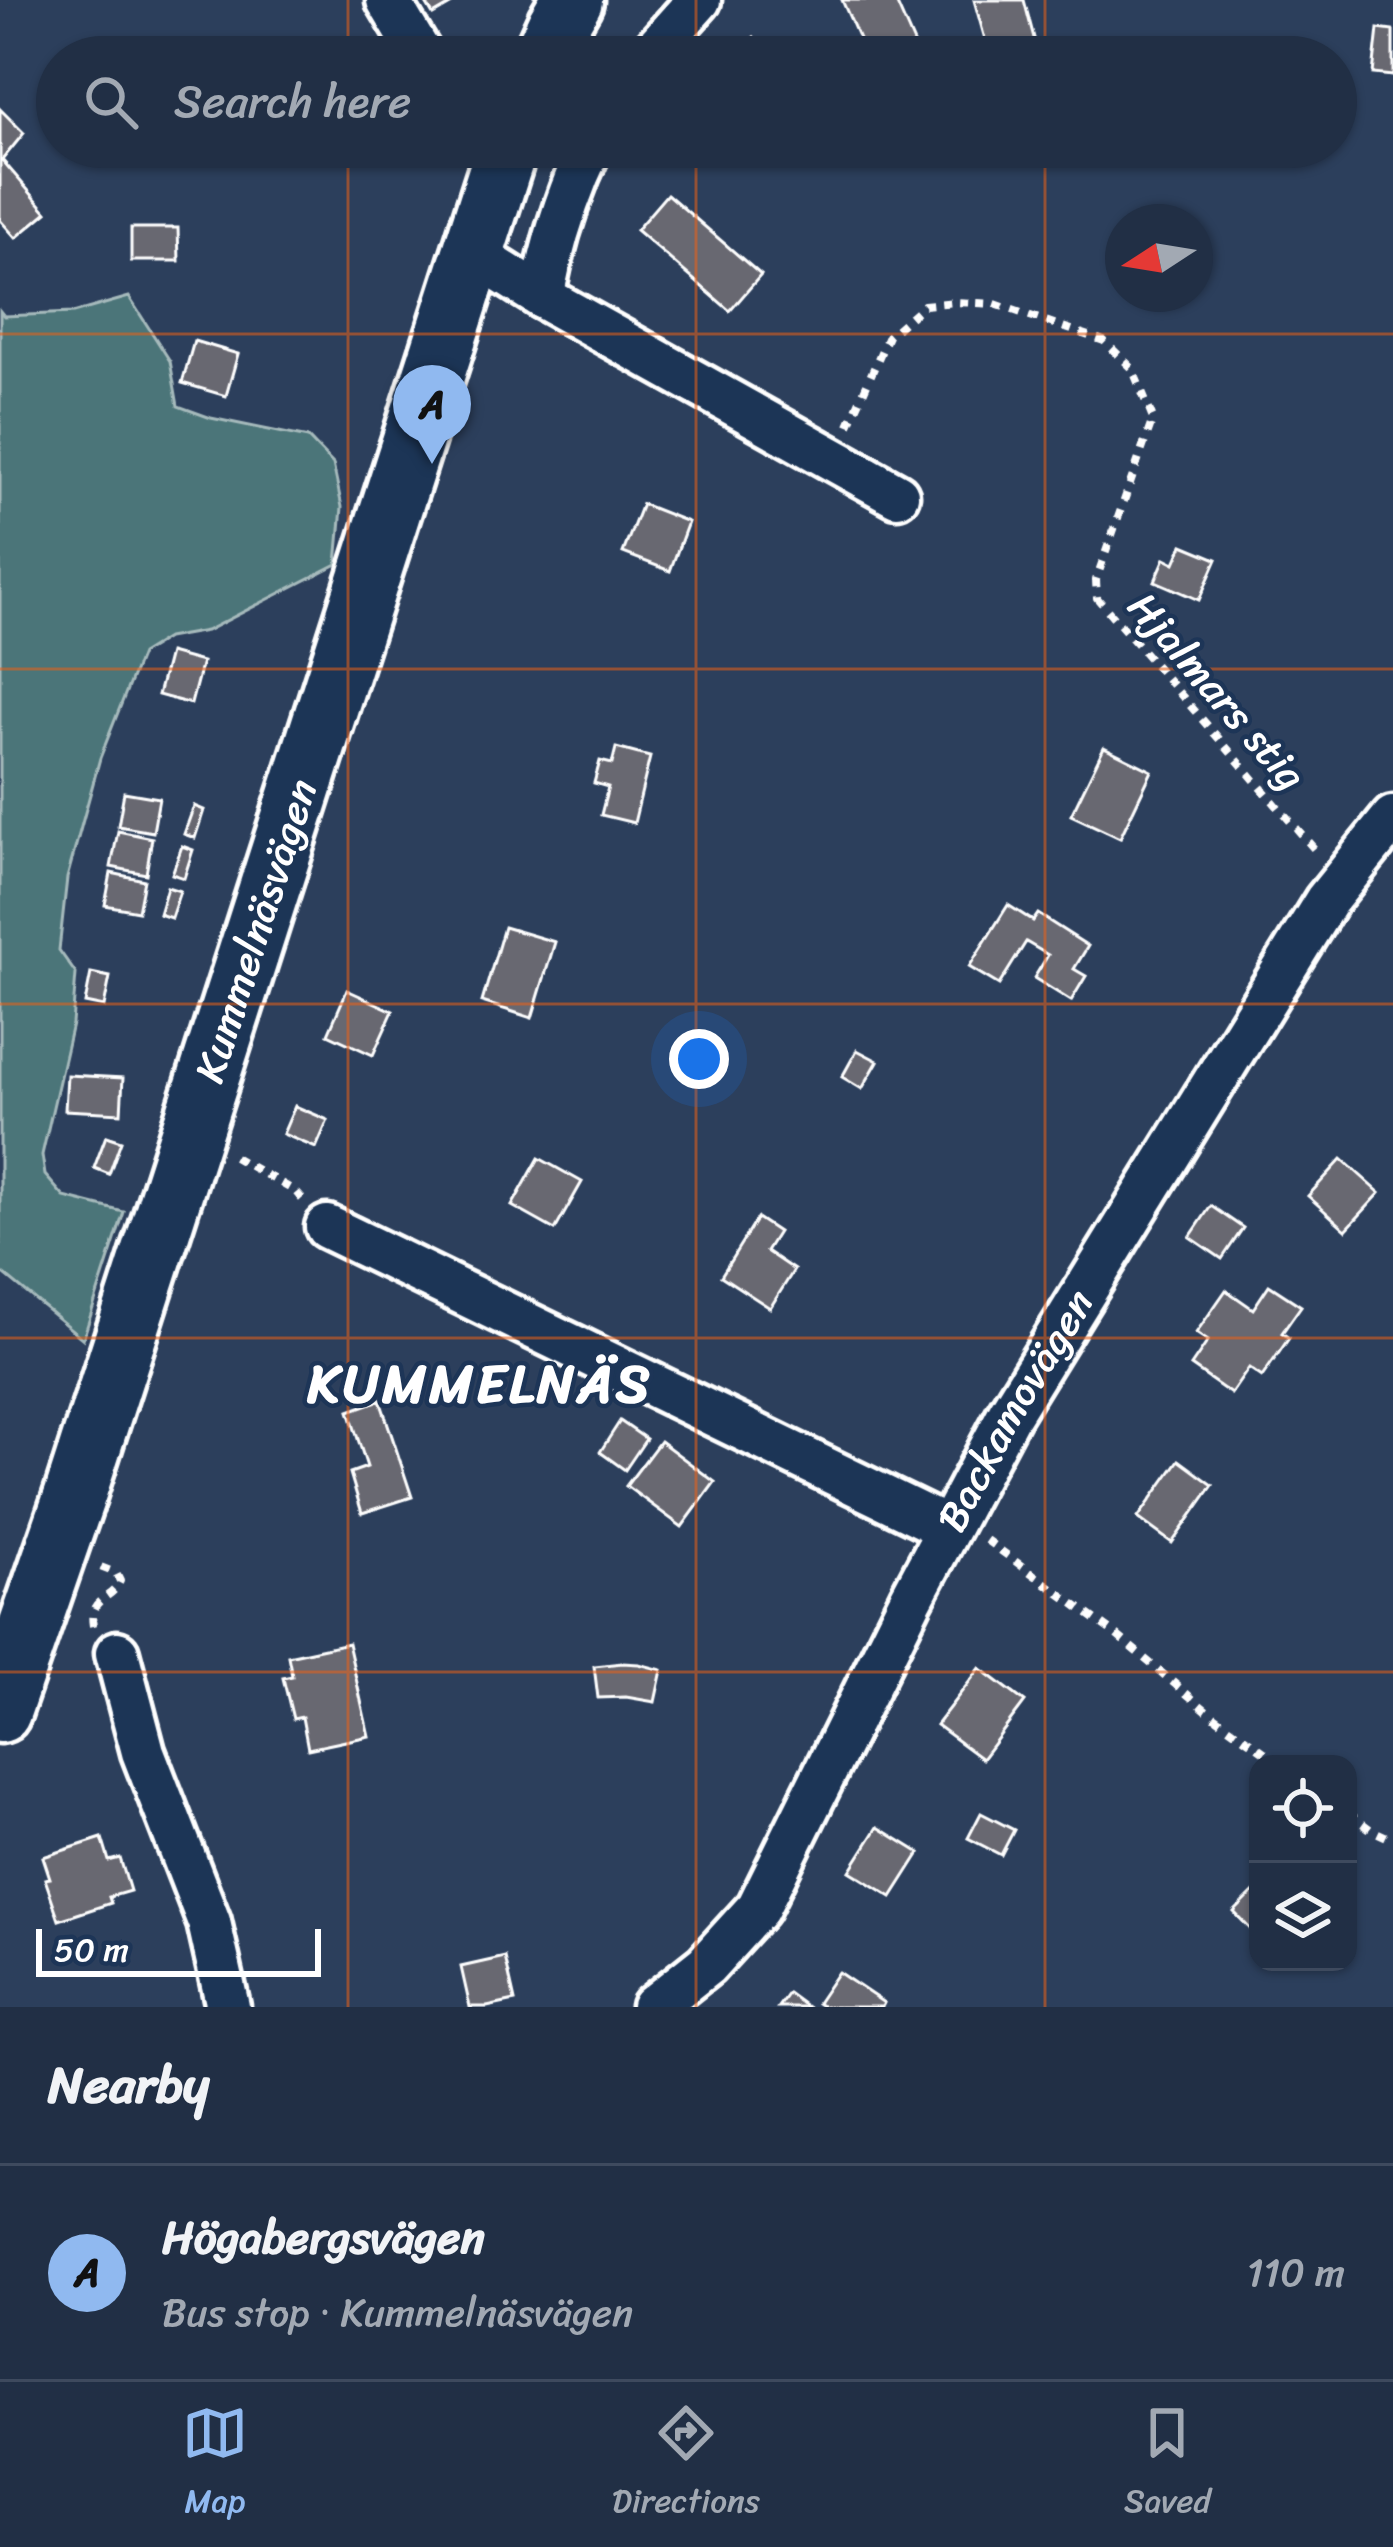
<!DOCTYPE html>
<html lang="en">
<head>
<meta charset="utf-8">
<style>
	body { margin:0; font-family:Sriracha,sans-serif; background:#2d3b50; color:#f1f3f6 }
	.controls { position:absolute; right:36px; bottom:36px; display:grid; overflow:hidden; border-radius:24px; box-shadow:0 3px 9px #0004 }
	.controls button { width:108px; height:108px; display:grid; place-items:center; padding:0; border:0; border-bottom:3px solid #3e4a5e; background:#212f45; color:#f1f3f6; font:60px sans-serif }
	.compass { position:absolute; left:1105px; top:204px; width:108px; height:108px; border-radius:50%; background:#212f45; box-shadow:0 3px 9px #0004; rotate:258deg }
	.scale { position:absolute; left:36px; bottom:30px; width:285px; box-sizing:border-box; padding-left:12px; border:6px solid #fff; border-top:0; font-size:33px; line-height:42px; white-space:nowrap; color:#fff; -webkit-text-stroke:9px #1d3557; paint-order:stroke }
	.you { position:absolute; left:699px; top:1059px; width:42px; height:42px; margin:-30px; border:9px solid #fff; border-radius:50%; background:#1a73e8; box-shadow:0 0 0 18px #1a73e833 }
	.badge { display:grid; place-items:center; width:78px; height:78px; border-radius:50%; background:#90b9f0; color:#111; font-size:39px; font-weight:700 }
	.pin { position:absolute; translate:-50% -99px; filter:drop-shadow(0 3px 6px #0008) }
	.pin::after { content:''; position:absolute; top:63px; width:42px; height:36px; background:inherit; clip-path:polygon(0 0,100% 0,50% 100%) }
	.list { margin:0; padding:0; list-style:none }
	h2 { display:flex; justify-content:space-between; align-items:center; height:156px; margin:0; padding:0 48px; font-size:51px }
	h2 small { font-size:39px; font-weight:400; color:#a2a9b3 }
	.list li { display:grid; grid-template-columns:78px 1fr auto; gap:36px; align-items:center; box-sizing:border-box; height:216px; padding:0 48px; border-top:3px solid #3e4a5e }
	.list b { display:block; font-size:45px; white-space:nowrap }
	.list p { margin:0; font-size:39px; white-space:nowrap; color:#a2a9b3 }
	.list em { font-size:39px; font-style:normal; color:#a2a9b3 }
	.icon { flex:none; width:66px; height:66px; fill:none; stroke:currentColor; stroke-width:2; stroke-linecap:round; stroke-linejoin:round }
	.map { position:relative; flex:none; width:1393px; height:2007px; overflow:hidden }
	.search { position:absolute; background:#212f45; box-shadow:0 3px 9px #0004; left:36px; right:36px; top:36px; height:132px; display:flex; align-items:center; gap:30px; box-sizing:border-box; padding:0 42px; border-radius:66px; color:#a2a9b3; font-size:45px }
	.sheet { height:372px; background:#212f45 }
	nav { display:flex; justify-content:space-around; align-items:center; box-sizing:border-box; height:168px; border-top:3px solid #3e4a5e; background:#212f45; font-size:33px; color:#a2a9b3 }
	nav a { display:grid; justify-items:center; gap:6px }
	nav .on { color:#90b9f0 }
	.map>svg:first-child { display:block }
	.green { fill:#4c7579; stroke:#a6babc; stroke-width:3 }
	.building { fill:#686771; stroke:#fff; stroke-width:3 }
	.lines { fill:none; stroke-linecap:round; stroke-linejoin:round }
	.street-casing { stroke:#fff; stroke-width:51 }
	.secondary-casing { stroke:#fff; stroke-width:69 }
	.path { stroke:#fff; stroke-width:8; stroke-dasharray:9 9; stroke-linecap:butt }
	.street { stroke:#1d3557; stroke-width:42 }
	.secondary { stroke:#1d3557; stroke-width:60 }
	.grid { fill:none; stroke:#e96118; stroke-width:3; stroke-opacity:0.55 }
	.labels { text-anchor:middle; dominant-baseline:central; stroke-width:9; stroke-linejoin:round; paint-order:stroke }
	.street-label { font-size:42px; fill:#fff; stroke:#1d3557 }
	.district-label { font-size:54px; font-weight:bold; letter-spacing:3px; fill:#fff; stroke:#1d3557 }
</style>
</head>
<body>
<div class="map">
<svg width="1393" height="2007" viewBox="0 0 1393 2007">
	<rect width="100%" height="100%" fill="#2c3f5c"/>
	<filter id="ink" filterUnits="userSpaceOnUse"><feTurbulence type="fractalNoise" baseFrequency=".00833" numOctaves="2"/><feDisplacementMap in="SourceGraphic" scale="24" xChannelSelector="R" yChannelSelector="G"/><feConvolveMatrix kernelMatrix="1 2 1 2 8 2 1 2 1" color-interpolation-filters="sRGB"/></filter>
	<g filter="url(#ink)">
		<!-- green -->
		<polygon class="green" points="129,297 170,361 178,406 211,418 308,438 333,464 342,507 337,564 206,631 167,638 141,654 100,758 67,878 59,950 76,974 72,1024 42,1155 45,1175 64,1197 124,1212 83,1339 0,1271 0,311 4,316 73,313"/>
		<!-- building -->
		<g class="building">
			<polygon points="424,0 459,0 433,15"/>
			<polygon points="842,0 895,0 920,57 867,57"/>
			<polygon points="974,0 1024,0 1039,57 990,57"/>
			<polygon points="1378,29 1393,31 1393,76 1373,74"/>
			<polygon points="754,37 772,57 733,57"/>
			<polygon points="0,109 24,133 2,160 47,212 16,238 0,220"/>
			<polygon points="779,147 820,147 798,168"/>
			<polygon points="667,194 761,275 730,311 636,230"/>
			<polygon points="131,228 178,228 179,261 131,261"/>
			<polygon points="194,341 238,354 226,396 182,383"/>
			<polygon points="642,504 688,522 670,571 623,553"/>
			<polygon points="1183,545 1217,559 1199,600 1155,581 1165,558 1175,563"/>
			<polygon points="169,653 202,662 191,704 158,695"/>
			<polygon points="1104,747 1152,771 1120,838 1071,815"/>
			<polygon points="616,748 650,757 634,823 601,815 608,787 594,783 600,761 612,764"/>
			<polygon points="124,792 159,798 153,832 118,826"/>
			<polygon points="194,806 204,810 195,838 184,834"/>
			<polygon points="118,831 152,838 146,874 111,867"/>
			<polygon points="182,846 193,850 184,878 172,874"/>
			<polygon points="111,873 144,880 138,911 105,905"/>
			<polygon points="167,887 180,891 171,918 159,914"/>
			<polygon points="1008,905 1033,921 1038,914 1088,946 1074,969 1086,976 1071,1001 1034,978 1048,955 1026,942 999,985 969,967"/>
			<polygon points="504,927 555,942 532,1018 482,1002"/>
			<polygon points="91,973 110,977 104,1007 85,1003"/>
			<polygon points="347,990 393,1011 373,1055 328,1034"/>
			<polygon points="857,1050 878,1061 862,1089 842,1077"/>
			<polygon points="67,1075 123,1078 121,1113 65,1110"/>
			<polygon points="295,1106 328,1120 316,1148 283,1134"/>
			<polygon points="106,1136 121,1141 109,1174 94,1168"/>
			<polygon points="539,1158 582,1182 555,1230 512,1206"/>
			<polygon points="1342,1159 1380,1193 1346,1230 1308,1196"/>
			<polygon points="1211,1206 1243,1228 1222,1259 1190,1237"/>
			<polygon points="757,1218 778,1232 766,1251 794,1270 770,1308 721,1276"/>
			<polygon points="1269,1285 1301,1306 1282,1333 1289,1338 1262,1377 1249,1368 1231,1394 1191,1366 1208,1341 1196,1333 1226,1290 1253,1309"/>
			<polygon points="380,1400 412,1497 362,1513 350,1473 367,1467 349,1411"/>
			<polygon points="620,1421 646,1439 625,1470 600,1452"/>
			<polygon points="660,1441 715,1482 682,1527 626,1486"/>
			<polygon points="1179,1460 1213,1485 1172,1543 1138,1518"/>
			<polygon points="348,1643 369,1736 308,1749 302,1717 293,1719 283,1678 292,1676 288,1656"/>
			<polygon points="622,1663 639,1664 662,1670 655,1702 626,1697 598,1698 594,1666"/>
			<polygon points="980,1668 1025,1702 982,1759 936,1725"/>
			<polygon points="981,1813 1014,1830 1001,1855 968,1838"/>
			<polygon points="878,1827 920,1853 892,1897 850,1871"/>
			<polygon points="102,1838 109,1861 120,1858 130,1891 109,1897 111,1903 59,1920 45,1879 50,1878 43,1857"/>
			<polygon points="1258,1888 1258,1937 1234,1912"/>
			<polygon points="505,1957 515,2001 487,2007 470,2007 461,1967"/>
			<polygon points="838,1972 884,2003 882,2007 823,2007 817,2003"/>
			<polygon points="788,1993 807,2007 778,2007"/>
		</g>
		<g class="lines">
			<!-- street casing -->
			<g class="street-casing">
				<g id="street">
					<polyline points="388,0 422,57"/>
					<polyline points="648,57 699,0"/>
					<polyline points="474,254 542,297 897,495"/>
					<path d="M542,297c10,-53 25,-102 48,-150"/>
					<polyline points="327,1227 947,1528"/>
					<polyline points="117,1653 143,1752 209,1922 228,2007"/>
					<path id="s1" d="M653,2007l53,-42 52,-57 153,-309 98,-185 317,-513 67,-83"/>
				</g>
			</g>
			<!-- secondary casing -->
			<g class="secondary-casing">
				<g id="secondary">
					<polyline points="543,57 558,24 572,0"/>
					<path id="s2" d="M0,1712l76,-220 431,-1345"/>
				</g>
			</g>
			<!-- path -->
			<g class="path">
				<polyline points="849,425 888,336 924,305 956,302 995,304 1104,341 1132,368 1153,419 1096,580 1097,598 1317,852"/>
				<polyline points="234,1157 295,1191 302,1199"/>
				<polyline points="986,1540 1113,1632 1206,1710 1281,1764"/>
				<path d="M93,1626c-5,-30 18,-24 27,-45l-4,-8 -18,-7"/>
				<polyline points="1348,1813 1370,1829 1393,1840"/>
			</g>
			<!-- street -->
			<use href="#street" class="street"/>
			<!-- secondary -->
			<use href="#secondary" class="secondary"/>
		</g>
	</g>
	<!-- grid -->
	<path class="grid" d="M348,0v57M696,0v57M1045,0v57M348,147v1860M696,147v1860M1045,147v1860M0,334h1393M0,669h1393M0,1004h1393M0,1338h1393M0,1672h1393"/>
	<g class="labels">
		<!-- street labels -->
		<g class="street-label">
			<text transform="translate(1217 691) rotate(49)">Hjalmars stig</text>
			<text stroke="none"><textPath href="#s2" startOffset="822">Kummelnäsvägen</textPath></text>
			<text stroke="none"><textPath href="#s1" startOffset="705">Backamovägen</textPath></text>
		</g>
		<!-- district labels -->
		<g class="district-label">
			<text x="480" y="1384">KUMMELNÄS</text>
		</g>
	</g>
</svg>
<div class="controls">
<button><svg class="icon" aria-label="locate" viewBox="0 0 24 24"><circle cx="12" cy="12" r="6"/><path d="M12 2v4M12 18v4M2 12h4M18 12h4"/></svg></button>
<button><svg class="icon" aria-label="layers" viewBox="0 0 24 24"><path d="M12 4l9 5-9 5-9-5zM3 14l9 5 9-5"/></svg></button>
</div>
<svg class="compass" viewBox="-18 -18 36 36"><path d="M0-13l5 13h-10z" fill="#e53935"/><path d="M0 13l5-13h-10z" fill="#a2a9b3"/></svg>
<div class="scale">50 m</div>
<div class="you"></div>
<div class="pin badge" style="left:432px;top:464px">A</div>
<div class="search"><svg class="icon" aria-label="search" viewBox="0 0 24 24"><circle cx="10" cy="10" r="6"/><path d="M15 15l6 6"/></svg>Search here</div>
</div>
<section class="sheet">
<h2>Nearby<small></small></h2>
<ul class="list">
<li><span class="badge">A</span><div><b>Högabergsvägen</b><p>Bus stop · Kummelnäsvägen</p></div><em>110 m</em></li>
</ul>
</section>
<nav>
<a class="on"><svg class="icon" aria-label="map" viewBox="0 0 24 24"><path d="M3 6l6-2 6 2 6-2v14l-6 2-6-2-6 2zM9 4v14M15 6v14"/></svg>Map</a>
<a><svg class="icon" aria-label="directions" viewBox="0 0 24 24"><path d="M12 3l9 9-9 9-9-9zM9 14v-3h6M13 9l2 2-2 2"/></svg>Directions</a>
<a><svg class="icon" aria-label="saved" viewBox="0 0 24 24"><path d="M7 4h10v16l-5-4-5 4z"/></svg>Saved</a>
</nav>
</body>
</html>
